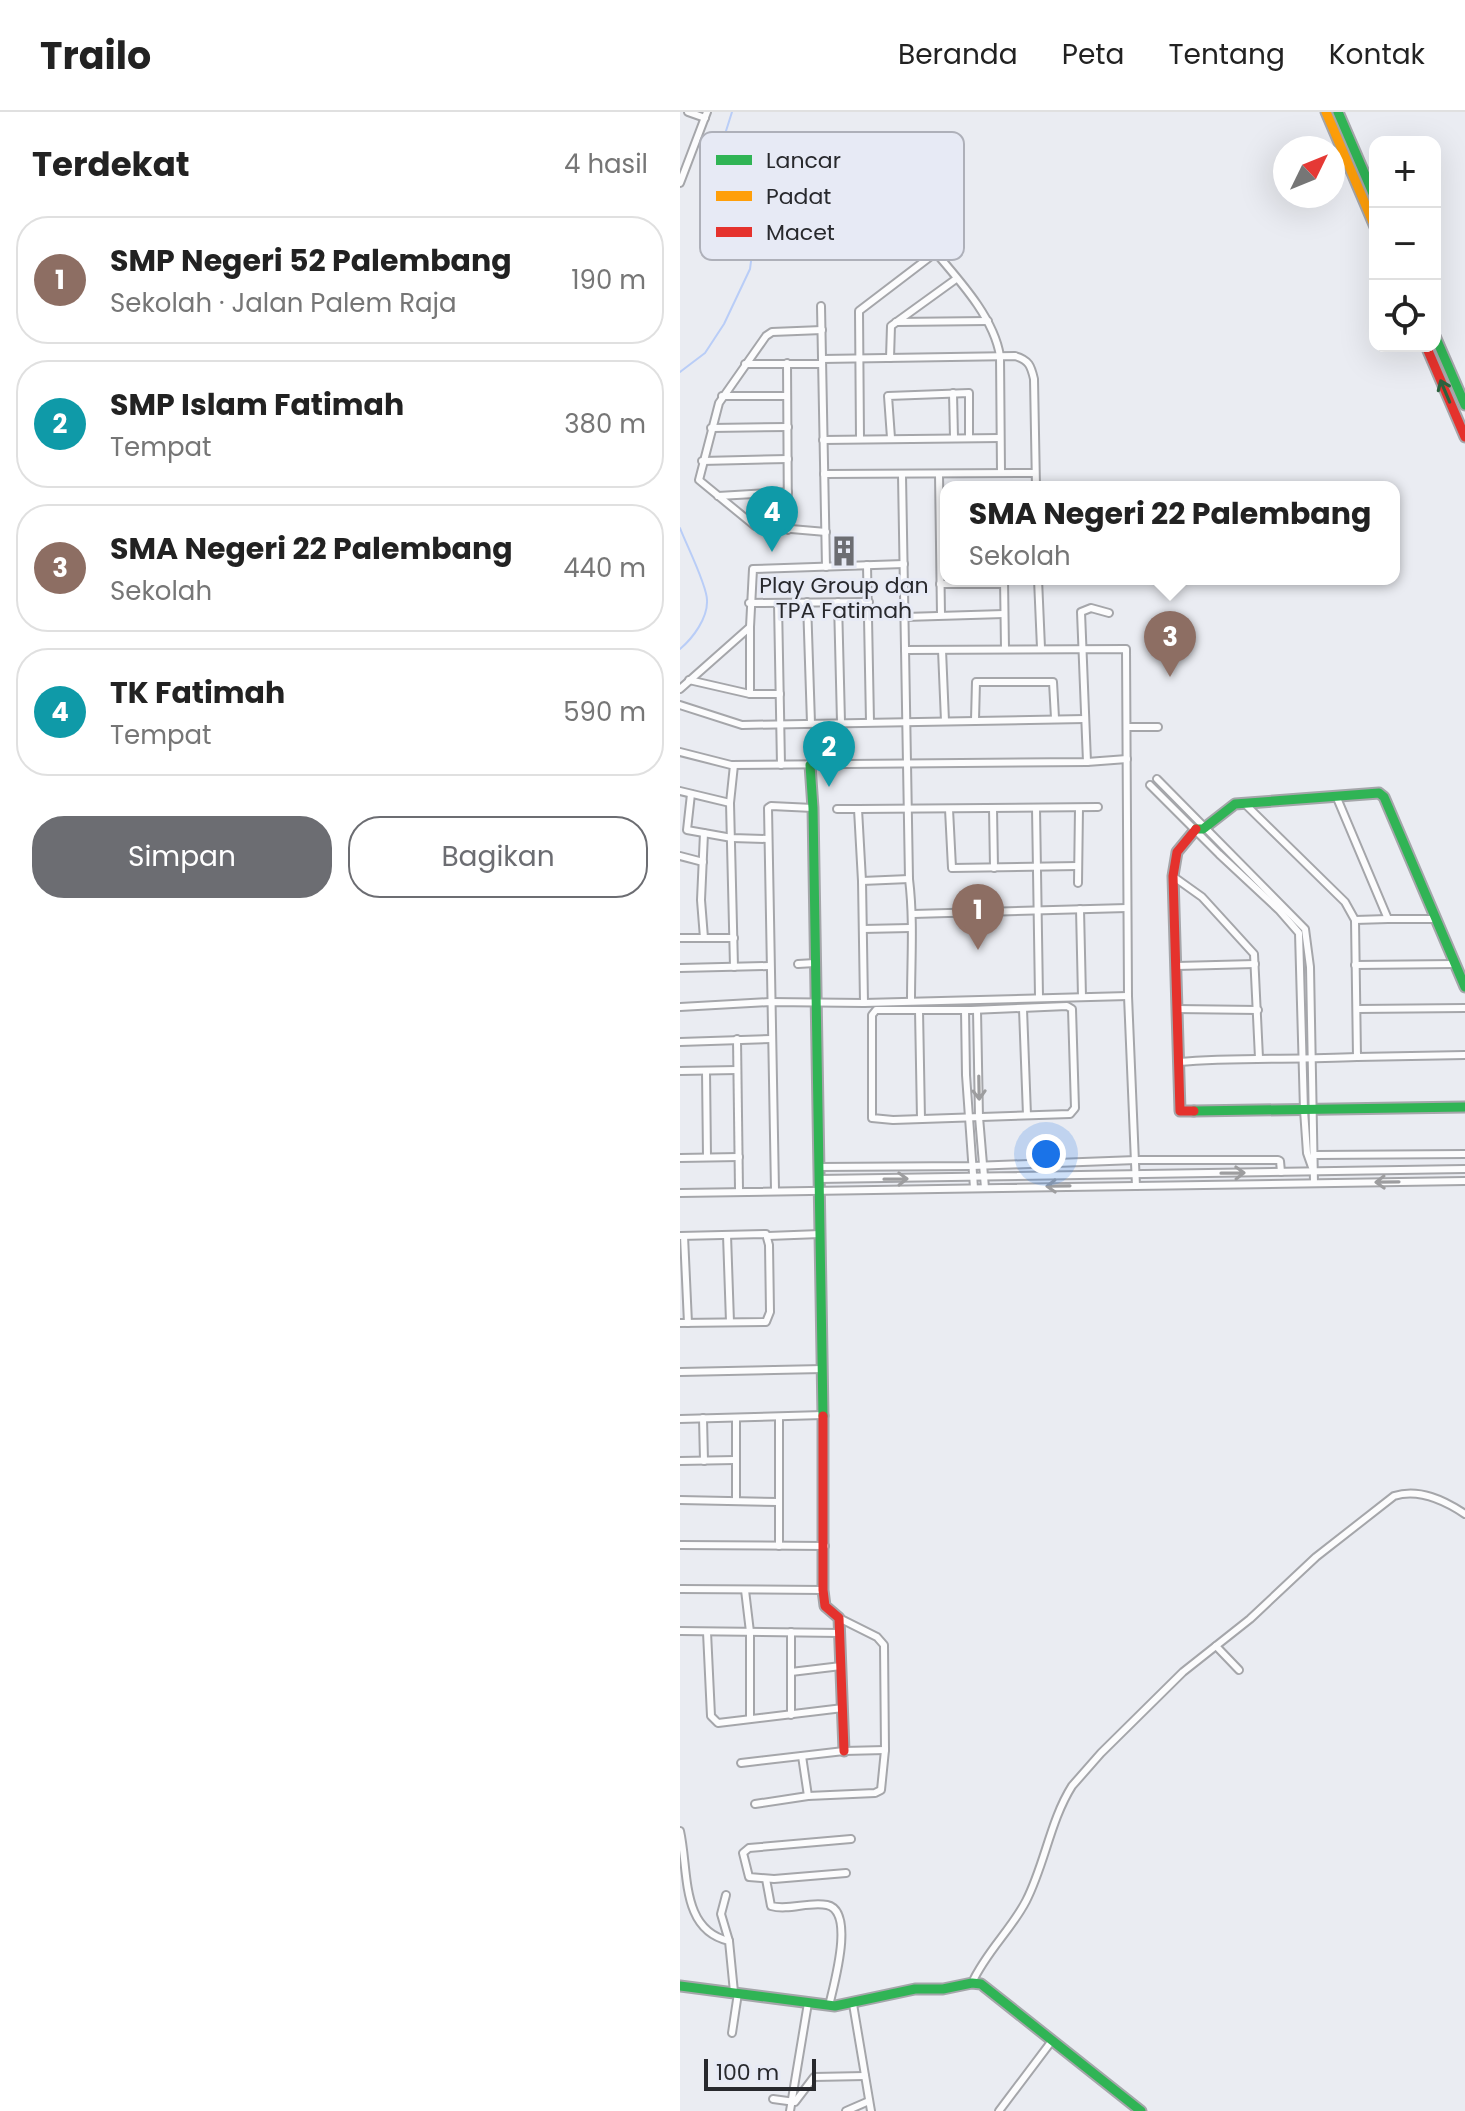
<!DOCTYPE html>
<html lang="id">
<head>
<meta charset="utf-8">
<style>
	body { margin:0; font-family:Poppins,sans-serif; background:#f2f2f2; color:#222 }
	.controls { position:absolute; right:24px; top:24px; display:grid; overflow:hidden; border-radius:16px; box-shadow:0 8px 32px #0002 }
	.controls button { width:72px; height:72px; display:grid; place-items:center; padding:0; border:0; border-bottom:2px solid #e0e0e0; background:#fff; color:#222; font:40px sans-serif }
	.compass { position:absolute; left:593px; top:24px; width:72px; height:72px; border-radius:50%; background:#fff; box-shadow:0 8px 32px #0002; rotate:47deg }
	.scale { position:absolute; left:24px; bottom:20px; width:112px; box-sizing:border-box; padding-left:8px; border:4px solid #28292d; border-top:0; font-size:22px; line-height:28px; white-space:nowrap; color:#28292d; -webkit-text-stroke:6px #e7eaf5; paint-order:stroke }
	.you { position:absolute; left:366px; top:1042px; width:28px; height:28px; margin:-20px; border:6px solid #fff; border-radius:50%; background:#1a73e8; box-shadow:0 0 0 12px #1a73e833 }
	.badge { display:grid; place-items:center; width:52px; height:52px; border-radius:50%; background:#6c6d72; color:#fff; font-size:26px; font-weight:700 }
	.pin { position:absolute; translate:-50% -66px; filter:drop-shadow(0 2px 4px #0008) }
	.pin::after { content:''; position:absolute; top:42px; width:28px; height:24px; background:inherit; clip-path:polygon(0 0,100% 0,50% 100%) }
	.popup { position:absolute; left:260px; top:369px; width:460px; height:104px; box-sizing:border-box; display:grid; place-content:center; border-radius:16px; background:#fff; filter:drop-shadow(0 2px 6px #0005); font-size:26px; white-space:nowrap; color:#767676 }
	.popup b { font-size:30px; color:#222 }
	.popup::after { content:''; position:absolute; left:50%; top:100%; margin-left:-16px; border:16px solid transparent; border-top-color:#fff }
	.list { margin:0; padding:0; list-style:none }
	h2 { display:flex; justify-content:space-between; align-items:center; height:104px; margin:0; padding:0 32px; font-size:34px }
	h2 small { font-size:26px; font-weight:400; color:#767676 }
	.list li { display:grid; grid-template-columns:52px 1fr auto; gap:24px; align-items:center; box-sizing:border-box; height:128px; margin:0 16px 16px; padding:0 16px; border:2px solid #e0e0e0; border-radius:32px }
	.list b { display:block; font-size:30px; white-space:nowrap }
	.list p { margin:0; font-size:26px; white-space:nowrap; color:#767676 }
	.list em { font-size:26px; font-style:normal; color:#767676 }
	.actions { display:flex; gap:16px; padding:24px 32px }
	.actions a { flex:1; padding:18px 0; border:2px solid #6c6d72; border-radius:32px; text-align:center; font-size:28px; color:#6c6d72 }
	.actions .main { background:#6c6d72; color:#fff }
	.icon { flex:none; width:44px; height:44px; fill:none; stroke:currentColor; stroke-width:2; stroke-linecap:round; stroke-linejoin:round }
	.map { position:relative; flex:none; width:785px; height:1999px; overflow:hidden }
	header { display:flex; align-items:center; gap:48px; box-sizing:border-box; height:112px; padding:0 40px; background:#fff; border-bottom:2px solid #e0e0e0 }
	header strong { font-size:38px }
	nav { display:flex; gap:44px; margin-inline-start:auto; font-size:28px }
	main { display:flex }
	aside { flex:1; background:#fff }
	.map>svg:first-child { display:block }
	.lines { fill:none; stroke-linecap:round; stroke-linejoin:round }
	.stream { stroke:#b9cdf7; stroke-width:2 }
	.street-casing { stroke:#a5a6aa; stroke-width:10 }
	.fast-casing { stroke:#a5a6aa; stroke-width:13 }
	.slow-casing { stroke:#a5a6aa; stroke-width:13 }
	.jam-casing { stroke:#a5a6aa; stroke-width:13 }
	.street { stroke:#fcfcfd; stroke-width:6 }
	.fast { stroke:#30b455; stroke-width:9 }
	.slow { stroke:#ff9f0a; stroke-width:9 }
	.jam { stroke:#e5322d; stroke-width:9 }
	.oneway { stroke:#2b613d }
	.oneway2 { stroke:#9d9d9f }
	.labels { text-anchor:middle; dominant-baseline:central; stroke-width:6; stroke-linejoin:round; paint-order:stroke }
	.poi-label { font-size:22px; fill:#28292d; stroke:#e7eaf5 }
	.key { fill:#e7eaf5; stroke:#aeb0b9; stroke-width:2 }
	.key-label { font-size:22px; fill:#28292d }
</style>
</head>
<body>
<header>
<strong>Trailo</strong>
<nav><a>Beranda</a><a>Peta</a><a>Tentang</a><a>Kontak</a></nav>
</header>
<main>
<aside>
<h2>Terdekat<small>4 hasil</small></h2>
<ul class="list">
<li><span class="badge" style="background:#8d6e63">1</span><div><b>SMP Negeri 52 Palembang</b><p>Sekolah · Jalan Palem Raja</p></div><em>190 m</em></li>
<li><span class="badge" style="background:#0f9aa8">2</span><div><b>SMP Islam Fatimah</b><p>Tempat</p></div><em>380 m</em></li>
<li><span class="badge" style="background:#8d6e63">3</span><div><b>SMA Negeri 22 Palembang</b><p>Sekolah</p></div><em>440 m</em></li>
<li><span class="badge" style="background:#0f9aa8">4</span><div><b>TK Fatimah</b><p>Tempat</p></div><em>590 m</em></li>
</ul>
<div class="actions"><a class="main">Simpan</a><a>Bagikan</a></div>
</aside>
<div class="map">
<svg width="785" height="1999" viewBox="0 0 785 1999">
	<rect width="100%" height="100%" fill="#eaecf2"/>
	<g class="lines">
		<!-- stream -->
		<g class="stream">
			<polyline points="0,260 25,241 44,212 70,157 73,134 66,117 49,91 40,38 52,0"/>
			<path d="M0,416c6,16 27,57 27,72 1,18 -14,38 -27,49"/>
		</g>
		<!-- street casing -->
		<g class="street-casing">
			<g id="street">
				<polyline points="8,0 25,6"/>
				<polyline points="0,71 27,0"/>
				<path d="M241,123c28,35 72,77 79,121l1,116"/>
				<polyline points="141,194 146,455"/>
				<polyline points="216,210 308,209"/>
				<polyline points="142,218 92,220 86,224 39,291 19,368 75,414 146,420"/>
				<polyline points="210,246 211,214 276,167"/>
				<path d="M142,247l193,-3c14,4 16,10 19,23l2,108"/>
				<polyline points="107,251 108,418"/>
				<polyline points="65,252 142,252"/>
				<polyline points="273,281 274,326"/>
				<polyline points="42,284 107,284"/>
				<polyline points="31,316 108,315"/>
				<polyline points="211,326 208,284 289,281 289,326"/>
				<polyline points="180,327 179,199 255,141"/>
				<polyline points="143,328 320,326"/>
				<polyline points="22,349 108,347"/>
				<polyline points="144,362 355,361"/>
				<polyline points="259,362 261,503"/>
				<path d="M222,363l7,404c5,41 2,81 2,122"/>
				<polyline points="38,384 108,380"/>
				<polyline points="187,453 190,610"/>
				<polyline points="324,467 325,537"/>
				<polyline points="358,467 361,536"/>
				<polyline points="260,472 324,472"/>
				<polyline points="127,490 131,611"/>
				<polyline points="158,490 161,610"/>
				<polyline points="69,491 189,490"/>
				<polyline points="98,491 101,653"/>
				<polyline points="225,505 324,502"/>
				<polyline points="70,515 70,582"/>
				<polyline points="225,538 446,537 448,884 456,1074"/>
				<polyline points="262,538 265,609"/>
				<polyline points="9,568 70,582 100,582"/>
				<polyline points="0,577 70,515 73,457 224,452"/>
				<polyline points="0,593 62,613 405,607"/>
				<polyline points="295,608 296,570 373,570 375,606"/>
				<polyline points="447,615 478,615"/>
				<polyline points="0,640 51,653 407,650 447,647"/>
				<polyline points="407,650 401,500 411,496 429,501"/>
				<polyline points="54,653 50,691 54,855"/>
				<polyline points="477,667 625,817 630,855 634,1071"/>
				<polyline points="470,673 539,742 599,798 619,821 624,998 627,1041 633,1058"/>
				<polyline points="0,679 50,691"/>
				<polyline points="11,682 7,718 52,726 88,727"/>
				<polyline points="657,686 708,807 756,807"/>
				<polyline points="564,691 665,790 675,808 677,945 785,943"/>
				<polyline points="313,696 314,756"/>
				<polyline points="356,696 359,885"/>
				<polyline points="157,697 178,697"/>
				<polyline points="269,697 272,756 398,754"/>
				<polyline points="0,744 23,750"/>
				<polyline points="494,765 522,785 574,842 579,946"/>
				<polyline points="182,769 229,767"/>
				<polyline points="398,771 399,696"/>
				<polyline points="400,797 402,885"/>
				<polyline points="233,802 447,796"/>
				<polyline points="675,808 708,807"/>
				<polyline points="183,817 230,816"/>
				<polyline points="0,826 54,826"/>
				<polyline points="24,826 21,788 24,721"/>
				<polyline points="118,852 135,851"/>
				<polyline points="675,853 775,852"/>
				<polyline points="497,854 575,852"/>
				<polyline points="0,856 89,854"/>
				<polyline points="184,891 182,769 178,697 418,695"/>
				<polygon points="387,894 392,897 395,996 390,1002 213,1008 192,1006 192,903 196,898 291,898"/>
				<polyline points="0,895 90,890 184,891 448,884"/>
				<polyline points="343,897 347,1003"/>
				<polyline points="496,897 578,898"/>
				<polyline points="677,897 785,896"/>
				<polyline points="239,898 241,1007"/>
				<polyline points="285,898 286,963 294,1076"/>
				<polyline points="297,898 299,1005 305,1076"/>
				<polyline points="57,927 59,1078"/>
				<polyline points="0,930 91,927"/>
				<path d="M498,950c60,-5 119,-2 179,-5"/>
				<polyline points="0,959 57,958"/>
				<polyline points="26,959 27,1045"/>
				<polyline points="635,1043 785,1042"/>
				<polyline points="0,1046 59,1045"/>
				<polyline points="139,1055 292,1054 456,1048 598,1048 600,1049 601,1060"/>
				<polyline points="138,1067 785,1057"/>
				<polyline points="95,1078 88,696 91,694 133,696"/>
				<polyline points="0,1081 785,1069"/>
				<polyline points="47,1123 50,1210"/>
				<polyline points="0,1124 86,1122 89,1133 90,1200 86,1210 0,1211"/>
				<polyline points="4,1124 8,1211"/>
				<polyline points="88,1124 140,1122"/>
				<polyline points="0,1260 143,1257"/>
				<polyline points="23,1306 24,1349"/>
				<polyline points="56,1306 56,1388"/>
				<polyline points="0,1307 143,1303"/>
				<polyline points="0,1349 55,1348"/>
				<polyline points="0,1388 98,1390"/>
				<polyline points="0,1433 145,1434"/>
				<polyline points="99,1434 99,1305"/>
				<polyline points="0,1477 143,1478"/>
				<polyline points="65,1478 70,1520 70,1606"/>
				<polyline points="0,1519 160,1521"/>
				<polyline points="27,1520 31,1604 38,1611 163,1596"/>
				<polyline points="111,1520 111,1603"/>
				<polyline points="536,1534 559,1558"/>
				<polyline points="111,1560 161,1554"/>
				<polyline points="122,1644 128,1684"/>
				<polyline points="61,1651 164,1639 205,1638"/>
				<polyline points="75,1692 128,1684 195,1681 201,1678 205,1638 204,1533 197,1525 159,1506"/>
				<path d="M0,1719c9,40 0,99 49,110l5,51"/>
				<polyline points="166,1761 94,1767 69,1765 63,1741 69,1736 171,1727"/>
				<path d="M86,1767l5,27c18,5 38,-5 56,-1 29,6 6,82 2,101"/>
				<polyline points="46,1783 41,1802 49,1829"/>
				<path d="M292,1871c14,-31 39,-53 54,-82 19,-37 24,-80 46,-115l29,-33 82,-81 67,-53 66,-62 78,-61c25,-8 50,4 71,18"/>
				<polyline points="173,1892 191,1999"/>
				<polyline points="52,1921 58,1881"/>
				<polyline points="93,1987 115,1990 134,1965 185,1964"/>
				<polyline points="110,1999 128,1891"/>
				<polyline points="166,1999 189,1989"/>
				<polyline points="319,1999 371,1930"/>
			</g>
		</g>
		<!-- fast casing -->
		<g class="fast-casing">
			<g id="fast">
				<polyline points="658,0 695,86"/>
				<polyline points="755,224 785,293"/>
				<polyline points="130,653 133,696 143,1304"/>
				<polyline points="516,717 523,717 555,692 699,681 704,685 785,875"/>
				<polyline points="514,999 785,995"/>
				<polyline points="0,1874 155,1894 235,1877 263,1877 292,1871 301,1872 461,1999"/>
			</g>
		</g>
		<!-- slow casing -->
		<g class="slow-casing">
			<polyline id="slow" points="646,0 695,115"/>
		</g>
		<!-- jam casing -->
		<g class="jam-casing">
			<g id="jam">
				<polyline points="746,234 785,325"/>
				<polyline points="514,999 500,999 493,764 497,740 516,717"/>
				<polyline points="143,1304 143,1478 145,1494 159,1506 164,1639"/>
			</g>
		</g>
		<!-- street -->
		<use href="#street" class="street"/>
		<!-- fast -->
		<use href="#fast" class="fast"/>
		<!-- slow -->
		<use href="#slow" class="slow"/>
		<!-- jam -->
		<use href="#jam" class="jam"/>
	</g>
	<!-- one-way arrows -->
	<defs><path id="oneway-shaft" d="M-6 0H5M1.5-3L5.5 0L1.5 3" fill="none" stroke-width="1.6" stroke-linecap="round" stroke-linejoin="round" transform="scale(2)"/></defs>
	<use class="oneway" href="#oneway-shaft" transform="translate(765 279) rotate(-113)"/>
	<g class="oneway2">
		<use href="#oneway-shaft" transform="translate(299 976) rotate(89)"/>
		<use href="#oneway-shaft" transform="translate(553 1061) rotate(-1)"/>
		<use href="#oneway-shaft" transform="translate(216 1067) rotate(-1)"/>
		<use href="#oneway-shaft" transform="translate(707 1070) rotate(179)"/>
		<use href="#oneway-shaft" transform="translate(378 1074) rotate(179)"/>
	</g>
	<!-- icons -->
	<defs>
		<g id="building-bare" transform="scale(2.4)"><path d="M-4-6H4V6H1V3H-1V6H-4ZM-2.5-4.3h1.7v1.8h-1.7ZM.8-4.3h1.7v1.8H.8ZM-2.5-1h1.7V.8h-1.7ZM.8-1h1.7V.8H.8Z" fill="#6c6d72" stroke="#e7eaf5" stroke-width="2.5" paint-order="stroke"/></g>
	</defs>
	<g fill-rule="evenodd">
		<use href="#building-bare" x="164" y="439"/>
	</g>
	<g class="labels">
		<!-- poi labels -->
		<g class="poi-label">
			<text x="164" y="473">Play Group dan<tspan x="164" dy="25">TPA Fatimah</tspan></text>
		</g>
	</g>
	<!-- legend -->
	<rect x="20" y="20" width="264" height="128" rx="12" class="key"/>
	<rect x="36" y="43" width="36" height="10" fill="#30b455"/>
	<rect x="36" y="79" width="36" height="10" fill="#ff9f0a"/>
	<rect x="36" y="115" width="36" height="10" fill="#e5322d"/>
	<g class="key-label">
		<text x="86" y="56">Lancar</text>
		<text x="86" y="92">Padat</text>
		<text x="86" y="128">Macet</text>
	</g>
</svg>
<div class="controls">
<button>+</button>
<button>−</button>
<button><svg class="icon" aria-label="locate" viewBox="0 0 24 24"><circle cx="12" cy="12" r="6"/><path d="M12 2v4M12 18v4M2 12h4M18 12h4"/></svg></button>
</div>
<svg class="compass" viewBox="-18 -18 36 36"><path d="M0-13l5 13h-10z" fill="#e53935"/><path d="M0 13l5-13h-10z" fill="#767676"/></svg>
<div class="scale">100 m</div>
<div class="you"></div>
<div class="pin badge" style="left:298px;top:838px;background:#8d6e63">1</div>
<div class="pin badge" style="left:149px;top:675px;background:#0f9aa8">2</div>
<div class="pin badge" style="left:490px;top:565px;background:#8d6e63">3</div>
<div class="popup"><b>SMA Negeri 22 Palembang</b>Sekolah</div>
<div class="pin badge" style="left:92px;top:440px;background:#0f9aa8">4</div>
</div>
</main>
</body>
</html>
